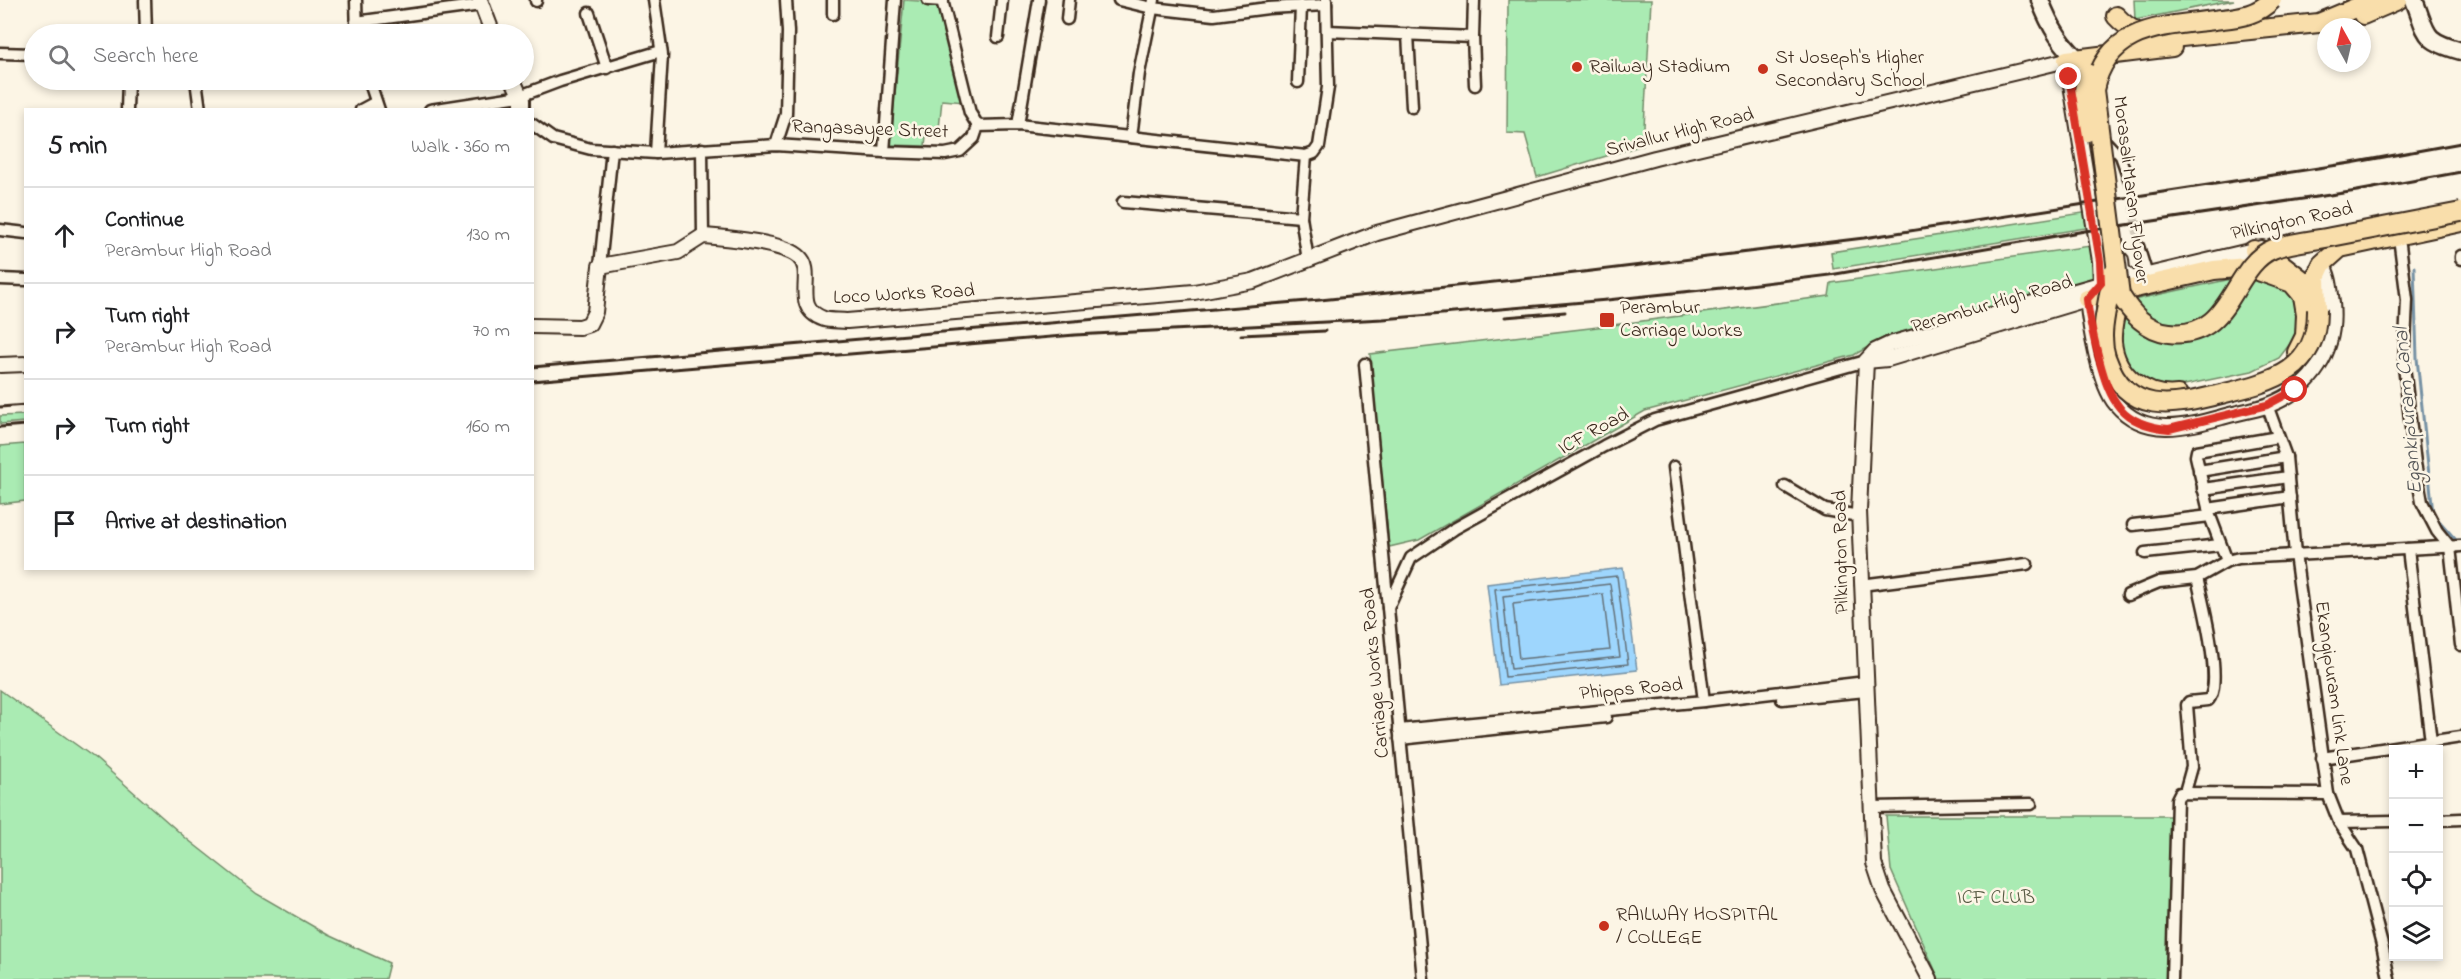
<!DOCTYPE html>
<html lang="en">
<head>
<meta charset="utf-8">
<style>
	body { margin:0; font-family:"Indie Flower",sans-serif; background:#f6f6f6; color:#202124 }
	.controls { position:absolute; right:18px; bottom:18px; display:grid; overflow:hidden; border-radius:0px; box-shadow:0 3px 9px #0003 }
	.controls button { width:54px; height:54px; display:grid; place-items:center; padding:0; border:0; border-bottom:2px solid #e0e0e0; background:#fff; color:#202124; font:30px sans-serif }
	.compass { position:absolute; left:2317px; top:18px; width:54px; height:54px; border-radius:50%; background:#fff; box-shadow:0 3px 9px #0003; rotate:352deg }
	.stop { position:absolute; width:18px; height:18px; margin:-14px; border:4px solid #d93025; border-radius:50%; background:#fff }
	.stop.end { background:#d93025; border-color:#fff; box-shadow:0 2px 6px #0008 }
	.list { margin:0; padding:0; list-style:none }
	h2 { display:flex; justify-content:space-between; align-items:center; height:78px; margin:0; padding:0 24px; font-size:26px }
	h2 small { font-size:20px; font-weight:400; color:#757577 }
	.list li { display:grid; grid-template-columns:39px 1fr auto; gap:18px; align-items:center; box-sizing:border-box; height:96px; padding:0 24px; border-top:2px solid #e0e0e0 }
	.list b { display:block; font-size:22px; white-space:nowrap }
	.list p { margin:0; font-size:20px; white-space:nowrap; color:#757577 }
	.list em { font-size:20px; font-style:normal; color:#757577 }
	.icon { flex:none; width:33px; height:33px; fill:none; stroke:currentColor; stroke-width:2; stroke-linecap:round; stroke-linejoin:round }
	.map { position:relative; flex:none; width:2461px; height:979px; overflow:hidden }
	.search { position:absolute; background:#fff; box-shadow:0 3px 9px #0003; left:24px; top:24px; width:510px; height:66px; display:flex; align-items:center; gap:15px; box-sizing:border-box; padding:0 21px; border-radius:33px; color:#757577; font-size:22px }
	.panel { position:absolute; background:#fff; box-shadow:0 3px 9px #0003; left:24px; top:108px; width:510px; height:462px; border-radius:0px }
	.map>svg:first-child { display:block }
	.green { fill:#aaebb3; stroke:#728a68; stroke-width:1.5 }
	.water { fill:#9ed6fd; stroke:#7691a4; stroke-width:1.5 }
	.lines { fill:none; stroke-linecap:round; stroke-linejoin:round }
	.shore { stroke:#636f77; stroke-width:1.5 }
	.stream { stroke:#7691a4; stroke-width:3 }
	.pedestrian-tunnel { stroke:#d5ccbd; stroke-width:8; stroke-dasharray:8 4; stroke-linecap:butt }
	.pedestrian-casing { stroke:#3b2a1e; stroke-width:13 }
	.minor-casing { stroke:#3b2a1e; stroke-width:15 }
	.tertiary-casing { stroke:#3b2a1e; stroke-width:18 }
	.secondary-casing { stroke:#3b2a1e; stroke-width:21 }
	.primary-casing { stroke:#3b2a1e; stroke-width:22 }
	.pedestrian { stroke:#fcf5e5; stroke-width:8 }
	.minor { stroke:#fcf5e5; stroke-width:10 }
	.tertiary { stroke:#fcf5e5; stroke-width:14 }
	.secondary { stroke:#fcf5e5; stroke-width:16 }
	.primary { stroke:#f9deab; stroke-width:18 }
	.rail { stroke:#3b2a1e; stroke-width:3 }
	.primary-bridge-casing { stroke:#3b2a1e; stroke-width:22; stroke-linecap:butt }
	.primary-bridge { stroke:#f9deab; stroke-width:18 }
	.route { stroke:#d93025; stroke-width:8 }
	.poi-dot { fill:#c8321e; stroke:#fcf5e5; stroke-width:2 }
	.labels { text-anchor:middle; dominant-baseline:central; stroke-width:5; stroke-linejoin:round; paint-order:stroke }
	.poi-label { font-size:20px; fill:#3b2a1e; stroke:#fcf5e5; text-anchor:start }
	.street-label { font-size:20px; fill:#3b2a1e; stroke:#fcf5e5 }
	.park-label { font-size:20px; fill:#575a43; stroke:#fcf5e5 }
	.water-label { font-size:21px; font-style:italic; fill:#545556; stroke:#fcf5e5 }
</style>
</head>
<body>
<div class="map">
<svg width="2461" height="979" viewBox="0 0 2461 979">
	<rect width="100%" height="100%" fill="#fcf5e5"/>
	<filter id="ink" filterUnits="userSpaceOnUse"><feTurbulence type="fractalNoise" baseFrequency=".0167" numOctaves="2"/><feDisplacementMap in="SourceGraphic" scale="12" xChannelSelector="R" yChannelSelector="G"/><feConvolveMatrix kernelMatrix="1 2 1 2 8 2 1 2 1" color-interpolation-filters="sRGB"/></filter>
	<g filter="url(#ink)">
		<!-- green -->
		<g class="green">
			<polygon points="904,0 937,2 965,102 942,100 938,138 926,136 925,146 890,145"/>
			<polygon points="1508,0 1651,0 1643,145 1537,177 1525,134 1507,133"/>
			<polygon points="2134,0 2234,0 2135,20"/>
			<polygon points="2089,212 2092,227 1833,269 1831,252"/>
			<polygon points="2090,246 2096,281 2027,296 1885,337 1854,355 1645,411 1419,540 1389,547 1370,354 1590,328 1829,296 1831,283"/>
			<polygon points="2236,278 2289,287 2298,295 2300,320 2296,336 2279,358 2252,371 2151,392 2129,375 2118,341 2124,302"/>
			<polygon points="25,415 25,422 0,424 0,416"/>
			<polygon points="25,444 25,501 0,504 0,446"/>
			<polygon points="0,690 96,759 187,839 257,894 328,935 389,963 385,979 0,979"/>
			<polygon points="1886,816 2171,816 2173,979 1939,979 1891,870"/>
		</g>
		<!-- water -->
		<polygon class="water" points="1623,568 1637,670 1499,685 1487,584"/>
		<g class="lines">
			<!-- shore -->
			<g class="shore">
				<polygon points="1617,576 1628,664 1505,677 1495,589"/>
				<polygon points="1610,584 1620,657 1511,669 1503,596"/>
				<polygon points="1603,594 1610,650 1519,659 1513,604"/>
			</g>
			<!-- stream -->
			<polyline class="stream" points="2414,267 2417,358 2433,514 2456,540 2461,540"/>
			<!-- pedestrian-tunnel -->
			<polyline class="pedestrian-tunnel" points="2129,181 2139,246"/>
			<!-- pedestrian casing -->
			<g class="pedestrian-casing">
				<g id="pedestrian">
					<polyline points="2107,142 2120,156 2129,181"/>
					<polyline points="2139,246 2148,275"/>
				</g>
			</g>
			<!-- minor casing -->
			<g class="minor-casing">
				<g id="minor">
					<polyline points="145,0 146,34"/>
					<polyline points="356,0 357,34"/>
					<polyline points="536,0 536,1"/>
					<polyline points="654,0 662,55 656,153"/>
					<polyline points="928,0 943,1"/>
					<polyline points="942,0 970,113 978,126"/>
					<polyline points="1119,0 1152,8 1214,15 1268,8 1326,5"/>
					<polyline points="1474,0 1473,37 1475,85"/>
					<polyline points="589,13 607,68"/>
					<polyline points="833,14 833,0"/>
					<polyline points="1067,19 1069,0"/>
					<polyline points="356,22 481,5"/>
					<polyline points="1327,31 1473,37"/>
					<polyline points="1408,34 1412,107"/>
					<polyline points="998,37 1002,0"/>
					<polyline points="0,53 34,54"/>
					<polyline points="196,80 200,110"/>
					<polyline points="369,80 379,110"/>
					<polyline points="1298,82 1301,6"/>
					<polyline points="127,110 128,80"/>
					<polyline points="361,110 376,102"/>
					<polyline points="430,110 520,96 560,81 661,51"/>
					<polyline points="532,124 553,139 591,149 656,153 776,145 884,152 945,154 960,151 974,138 978,126 1018,125 1306,156"/>
					<polyline points="1018,125 1039,0"/>
					<polyline points="1131,137 1139,73 1154,0"/>
					<polyline points="776,145 786,114 788,32 786,0"/>
					<polyline points="702,149 703,236"/>
					<polyline points="884,152 895,0"/>
					<polyline points="1123,202 1301,217"/>
					<polyline points="0,230 26,233"/>
					<polyline points="2400,245 2407,300 2404,366 2415,463 2422,502 2437,531 2450,547 2461,645"/>
					<polyline points="2461,256 2461,259"/>
					<polyline points="1308,260 1301,217 1306,156 1314,153 1319,146 1328,87 1326,0"/>
					<polyline points="600,266 612,150"/>
					<polyline points="0,279 26,280"/>
					<polyline points="1365,364 1423,979"/>
					<polyline points="2267,405 2286,457 2295,554 2328,794 2339,822 2357,849 2383,949 2389,979"/>
					<polyline points="1674,467 1704,701"/>
					<polyline points="2199,471 2286,457"/>
					<polyline points="1785,486 1825,510 1859,516"/>
					<polyline points="2203,489 2288,477"/>
					<polyline points="2208,509 2290,497"/>
					<polyline points="2210,516 2196,456 2197,451 2278,437"/>
					<polyline points="2133,525 2210,516 2227,561"/>
					<polyline points="2408,549 2431,742"/>
					<polyline points="2145,553 2220,545"/>
					<polyline points="1861,585 2027,564"/>
					<polyline points="2128,595 2159,582 2197,578 2227,561 2239,558 2461,546"/>
					<polyline points="1388,608 1411,558 1454,529 1604,446 1655,420 1866,361"/>
					<polyline points="1782,699 1866,691"/>
					<polyline points="1399,730 1704,701 1866,682"/>
					<polyline points="1400,739 1606,717"/>
					<polyline points="2322,758 2461,737"/>
					<path d="M2185,792l7,-25 -5,-62 2,-3 19,-2c16,-14 -6,-101 -11,-122"/>
					<polyline points="1872,807 2031,804"/>
					<polyline points="2438,820 2461,819"/>
					<polyline points="2339,822 2394,821"/>
					<polyline points="2172,979 2177,799 2180,793 2328,794"/>
				</g>
			</g>
			<!-- tertiary casing -->
			<g class="tertiary-casing">
				<g id="tertiary">
					<polyline points="480,0 493,34"/>
					<polyline points="513,80 522,100 522,110"/>
					<polyline points="2121,260 2122,270 2131,279 2262,248"/>
					<path d="M2087,299c3,27 12,85 29,105 29,34 69,23 106,13 15,-4 30,-7 44,-11 46,-16 71,-55 66,-103 -2,-14 -2,-27 -10,-39"/>
					<path d="M532,326l48,1 9,-3 6,-12 5,-46 78,-14 25,-16c23,2 78,6 95,20 20,16 -9,51 26,63 6,2 16,1 23,2l347,-29 59,-11 124,-48 278,-75 412,-98 33,201 1,22 -14,16"/>
					<polyline points="1866,361 1888,359 2087,299"/>
					<polyline points="0,365 26,364"/>
					<polyline points="1930,979 1883,890 1874,863 1859,511 1866,361 1875,351 1890,344 2100,284"/>
				</g>
			</g>
			<!-- secondary casing -->
			<g class="secondary-casing">
				<g id="secondary">
					<path d="M2040,0c10,27 22,46 44,65"/>
					<path d="M2414,0c14,35 8,40 47,51"/>
				</g>
			</g>
			<!-- primary casing -->
			<g class="primary-casing">
				<g id="primary">
					<polyline points="2363,15 2398,0"/>
					<path d="M2116,16c14,15 26,19 46,23l157,-16 55,-23"/>
					<polyline points="2067,60 2172,47"/>
					<polyline points="2254,250 2278,261 2305,282"/>
					<path d="M2120,295c-4,15 -9,31 -8,47 3,33 33,57 66,53"/>
					<polyline points="2087,299 2214,270 2247,267 2292,283 2303,296 2306,314 2305,336 2297,352"/>
					<polyline points="2317,309 2316,277 2322,264 2340,248 2461,222"/>
				</g>
			</g>
			<!-- pedestrian -->
			<use href="#pedestrian" class="pedestrian"/>
			<!-- minor -->
			<use href="#minor" class="minor"/>
			<!-- tertiary -->
			<use href="#tertiary" class="tertiary"/>
			<!-- secondary -->
			<use href="#secondary" class="secondary"/>
			<!-- primary -->
			<use href="#primary" class="primary"/>
			<!-- rail -->
			<g class="rail">
				<polyline points="1505,317 1565,312"/>
				<polyline points="1241,335 1325,331"/>
				<polyline points="532,367 1320,300 1542,277 1864,238 2351,163 2461,143"/>
				<polyline points="532,381 1075,335 1383,319 1607,300 1740,286 1830,275 2085,231 2357,191 2461,172"/>
				<polyline points="0,407 26,405"/>
				<polyline points="0,427 26,425"/>
			</g>
			<!-- primary-bridge casing -->
			<g class="primary-bridge-casing">
				<g id="primary-bridge">
					<path d="M2272,0c-14,14 -30,17 -50,19 -55,8 -114,4 -128,71l26,205c12,19 26,35 49,38 64,7 62,-67 104,-84 18,-7 39,-8 58,-12 43,-8 87,-17 130,-25"/>
					<polyline points="2087,73 2082,101 2087,132"/>
					<path d="M2111,274c0,27 -14,56 -5,83 21,60 67,49 115,37 50,-12 97,-22 96,-85"/>
				</g>
			</g>
			<!-- primary-bridge -->
			<use href="#primary-bridge" class="primary-bridge"/>
		</g>
	</g>
	<g class="lines" filter="url(#ink)">
		<!-- route -->
		<path class="route" d="M2069,77l31,184 1,22 -14,16c2,21 7,40 12,60 11,42 22,66 70,70l98,-24 28,-15"/>
	</g>
	<!-- markers -->
	<g class="poi-dot">
		<circle cx="1577" cy="67" r="6"/>
		<circle cx="1763" cy="69" r="6"/>
		<rect x="1599" y="312" width="16" height="16" rx="3"/>
		<circle cx="1604" cy="926" r="6"/>
	</g>
	<g class="labels">
		<!-- poi labels -->
		<g class="poi-label">
			<text x="1775" y="58">St Joseph's Higher<tspan x="1775" dy="23">Secondary School</tspan></text>
			<text x="1589" y="67">Railway Stadium</text>
			<text x="1620" y="308">Perambur<tspan x="1620" dy="23">Carriage Works</tspan></text>
			<text x="1616" y="915">RAILWAY HOSPITAL<tspan x="1616" dy="23">/ COLLEGE</tspan></text>
		</g>
		<!-- street labels -->
		<g class="street-label">
			<text transform="translate(870 130) rotate(2)">Rangasayee Street</text>
			<text transform="translate(1680 133) rotate(-14)">Srivallur High Road</text>
			<text transform="translate(2130 190) rotate(83)">Morasali Maran Flyover</text>
			<text transform="translate(2292 222) rotate(-12)">Pilkington Road</text>
			<text transform="translate(904 295) rotate(-3)">Loco Works Road</text>
			<text transform="translate(1992 305) rotate(-16)">Perambur High Road</text>
			<text transform="translate(1594 432) rotate(-29)">ICF Road</text>
			<text transform="translate(1842 552) rotate(-91)">Pilkington Road</text>
			<text transform="translate(1376 673) rotate(-95)">Carriage Works Road</text>
			<text transform="translate(1631 690) rotate(-5)">Phipps Road</text>
			<text transform="translate(2333 693) rotate(82)">Ekangipuram Link Lane</text>
		</g>
		<!-- park labels -->
		<g class="park-label">
			<text x="1996" y="898">ICF CLUB</text>
		</g>
		<!-- water labels -->
		<g class="water-label">
			<text transform="translate(2409 411) rotate(-95)">Egankipuram Canal</text>
		</g>
	</g>
</svg>
<div class="controls">
<button>+</button>
<button>−</button>
<button><svg class="icon" aria-label="locate" viewBox="0 0 24 24"><circle cx="12" cy="12" r="6"/><path d="M12 2v4M12 18v4M2 12h4M18 12h4"/></svg></button>
<button><svg class="icon" aria-label="layers" viewBox="0 0 24 24"><path d="M12 4l9 5-9 5-9-5zM3 14l9 5 9-5"/></svg></button>
</div>
<svg class="compass" viewBox="-18 -18 36 36"><path d="M0-13l5 13h-10z" fill="#e53935"/><path d="M0 13l5-13h-10z" fill="#757577"/></svg>
<div class="stop" style="left:2295px;top:390px"></div>
<div class="stop end" style="left:2069px;top:77px"></div>
<div class="search"><svg class="icon" aria-label="search" viewBox="0 0 24 24"><circle cx="10" cy="10" r="6"/><path d="M15 15l6 6"/></svg>Search here</div>
<section class="panel">
<h2>5 min<small>Walk · 360 m</small></h2>
<ul class="list">
<li><svg class="icon" aria-label="ahead" viewBox="0 0 24 24"><path d="M12 20V5M6 11l6-6 6 6"/></svg><div><b>Continue</b><p>Perambur High Road</p></div><em>130 m</em></li>
<li><svg class="icon" aria-label="right" viewBox="0 0 24 24"><path d="M7 20v-9h11M14 6l5 5-5 5"/></svg><div><b>Turn right</b><p>Perambur High Road</p></div><em>70 m</em></li>
<li><svg class="icon" aria-label="right" viewBox="0 0 24 24"><path d="M7 20v-9h11M14 6l5 5-5 5"/></svg><div><b>Turn right</b></div><em>160 m</em></li>
<li><svg class="icon" aria-label="arrive" viewBox="0 0 24 24"><path d="M6 21V4h12l-3 4 3 4H6"/></svg><div><b>Arrive at destination</b></div></li>
</ul>
</section>
</div>
</body>
</html>
